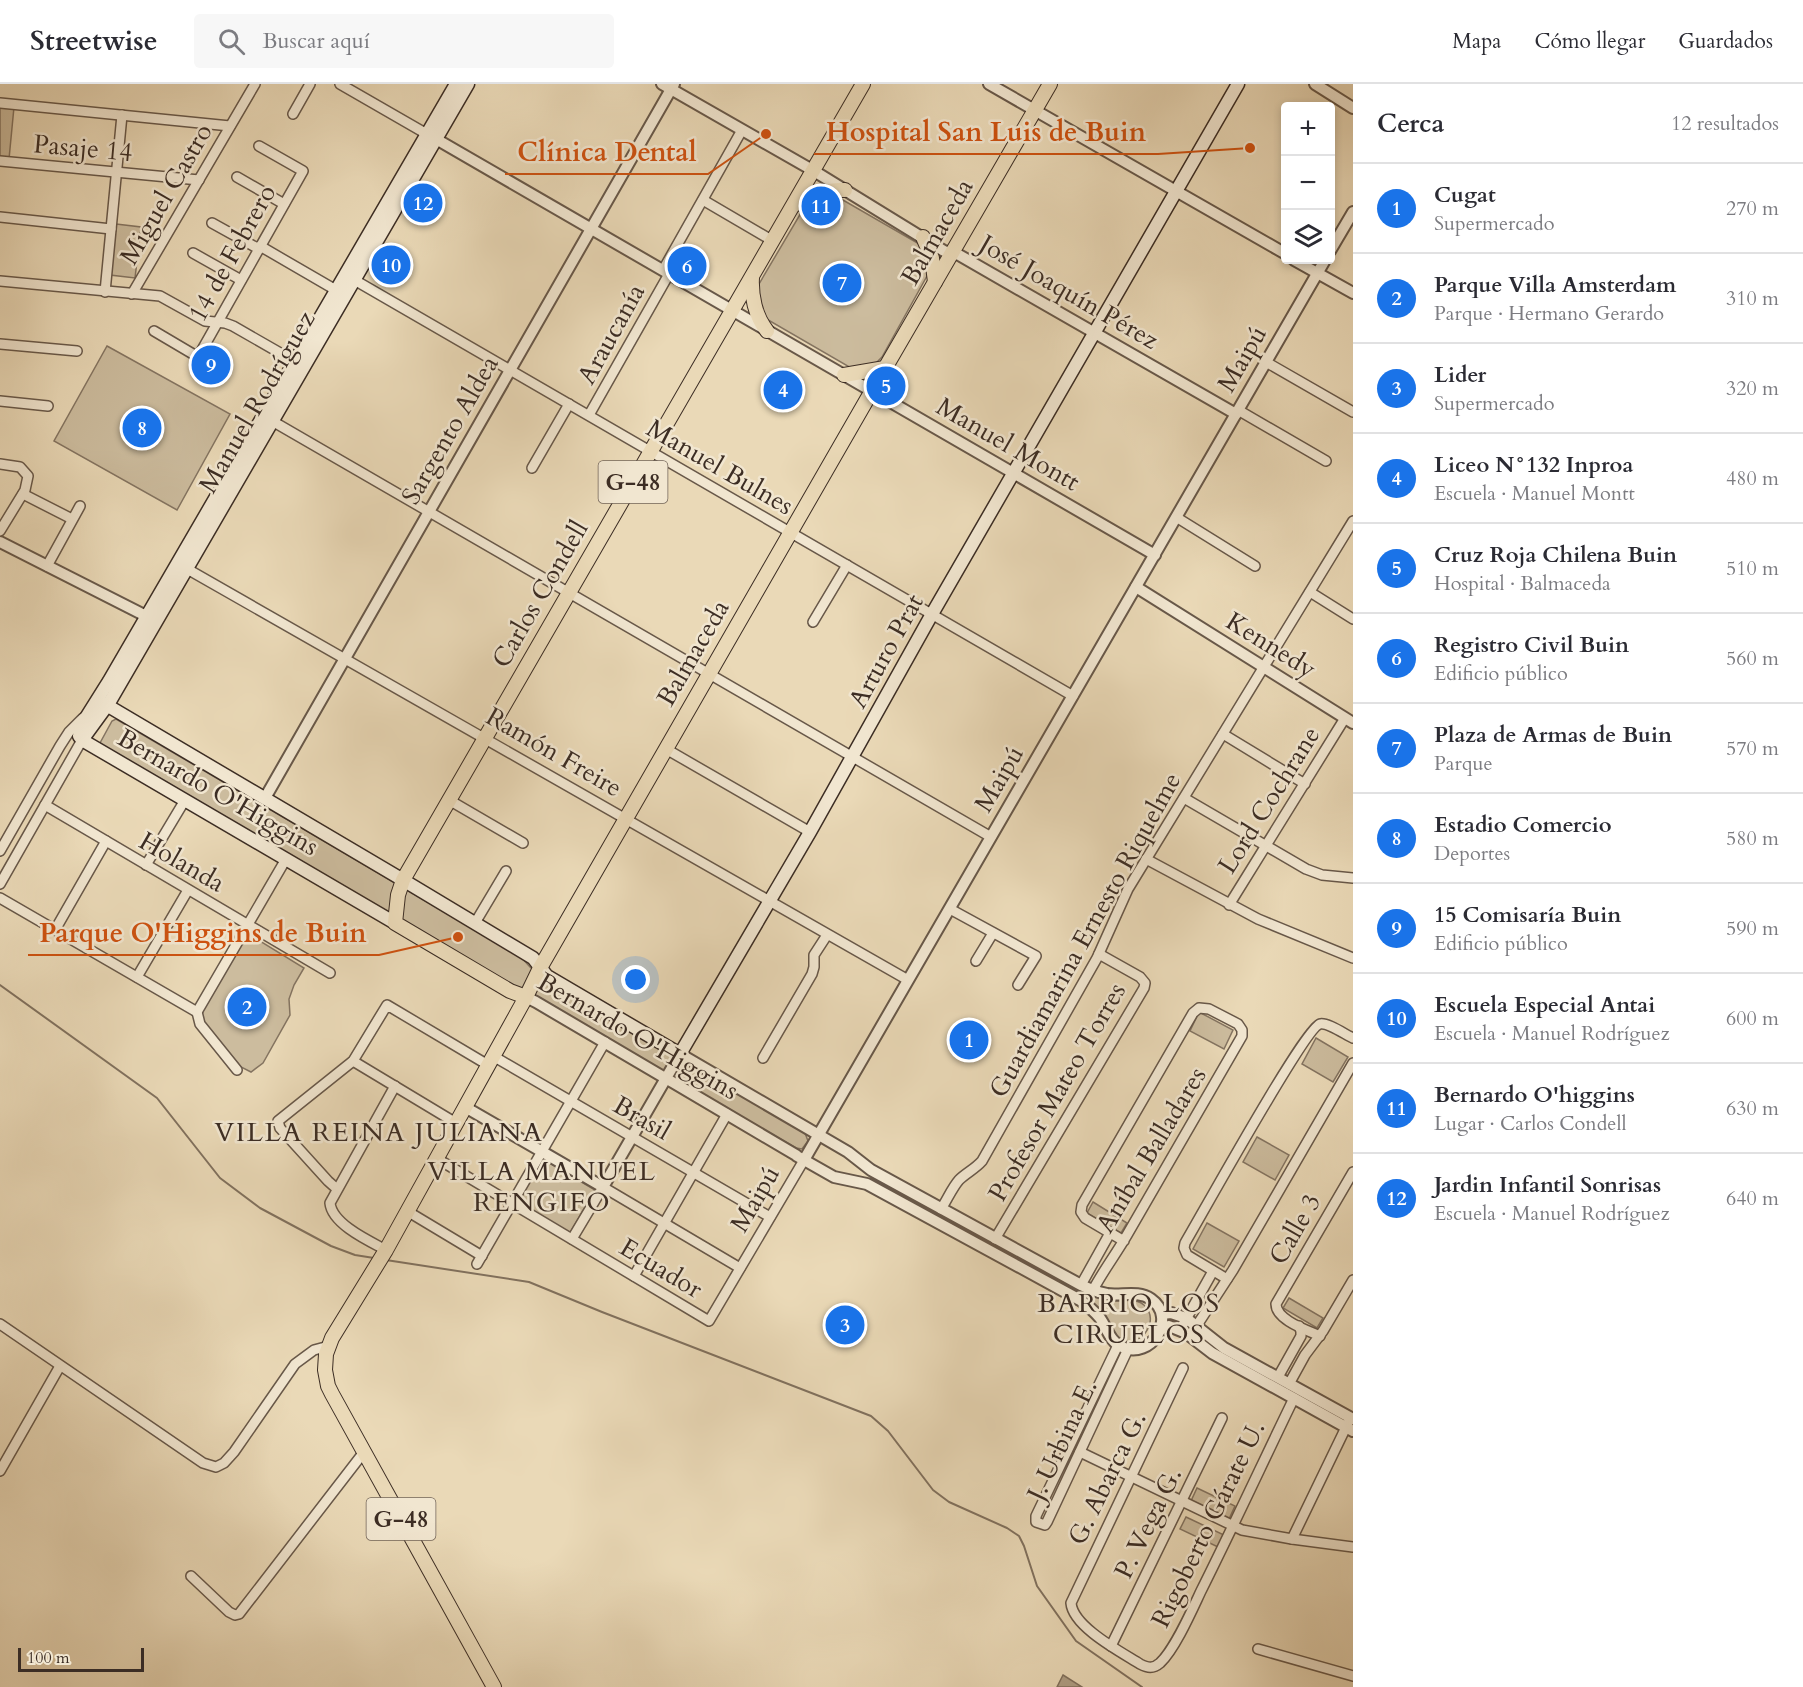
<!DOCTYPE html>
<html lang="es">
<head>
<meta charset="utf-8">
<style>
	body { margin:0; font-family:Cardo,serif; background:#f7f7f7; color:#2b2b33 }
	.controls { position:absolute; right:18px; top:18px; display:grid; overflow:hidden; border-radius:6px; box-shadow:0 3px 9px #0003 }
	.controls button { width:54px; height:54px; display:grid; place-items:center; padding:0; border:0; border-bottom:2px solid #e1e1e2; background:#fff; color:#2b2b33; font:30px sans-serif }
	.scale { position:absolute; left:18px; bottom:15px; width:126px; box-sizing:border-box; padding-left:6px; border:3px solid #3c2d24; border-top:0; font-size:16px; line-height:21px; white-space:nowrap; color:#3c2d24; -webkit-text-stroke:4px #f1e6d0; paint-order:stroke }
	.you { position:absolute; left:636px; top:896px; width:21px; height:21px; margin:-15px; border:4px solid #fff; border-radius:50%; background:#1a73e8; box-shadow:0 0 0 9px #1a73e833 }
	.badge { display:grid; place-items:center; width:39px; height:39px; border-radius:50%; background:#1a73e8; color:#fff; font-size:20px; font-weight:700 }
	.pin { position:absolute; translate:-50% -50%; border:3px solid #fff; box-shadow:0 2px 6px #0006 }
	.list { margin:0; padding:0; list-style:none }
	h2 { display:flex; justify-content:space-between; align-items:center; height:78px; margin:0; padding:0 24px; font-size:26px }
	h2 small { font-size:20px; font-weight:400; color:#7c7c81 }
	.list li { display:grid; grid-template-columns:39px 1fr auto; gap:18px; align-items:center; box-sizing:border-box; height:90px; padding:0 24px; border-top:2px solid #e1e1e2 }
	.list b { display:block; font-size:22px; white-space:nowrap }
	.list p { margin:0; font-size:20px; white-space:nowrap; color:#7c7c81 }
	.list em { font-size:20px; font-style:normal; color:#7c7c81 }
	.icon { flex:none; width:33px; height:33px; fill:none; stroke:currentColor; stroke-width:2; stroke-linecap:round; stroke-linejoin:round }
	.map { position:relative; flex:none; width:1353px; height:1603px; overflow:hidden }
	header { display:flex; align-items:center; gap:36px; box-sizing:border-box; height:84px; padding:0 30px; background:#fff; border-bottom:2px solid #e1e1e2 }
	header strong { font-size:28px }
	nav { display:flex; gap:33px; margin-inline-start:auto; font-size:21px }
	.search { width:420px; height:54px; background:#f7f7f7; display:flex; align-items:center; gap:15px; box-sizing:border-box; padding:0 21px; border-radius:6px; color:#7c7c81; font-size:22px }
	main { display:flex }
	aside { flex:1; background:#fff }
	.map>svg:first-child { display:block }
	.green { fill:#ccbc9e; stroke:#847461; stroke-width:1.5 }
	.water { fill:#af9f85; stroke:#81715e; stroke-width:1.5 }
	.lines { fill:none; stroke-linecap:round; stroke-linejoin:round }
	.stream { stroke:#81715e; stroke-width:2 }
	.minor-casing { stroke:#685849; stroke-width:12 }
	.tertiary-casing { stroke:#685849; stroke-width:14 }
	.secondary-casing { stroke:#3c2d24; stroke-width:15 }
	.primary-casing { stroke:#3c2d24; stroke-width:16 }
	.minor { stroke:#f1e6d0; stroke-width:9 }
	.tertiary { stroke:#f1e6d0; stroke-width:10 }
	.secondary { stroke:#f1e6d0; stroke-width:12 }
	.primary { stroke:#ead9b7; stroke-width:14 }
	.labels { text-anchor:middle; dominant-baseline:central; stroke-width:5; stroke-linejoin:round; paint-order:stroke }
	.shield { fill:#f1e6d0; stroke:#726458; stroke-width:1.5 }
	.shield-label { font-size:24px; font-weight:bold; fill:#3c2d24 }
	.street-label { font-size:26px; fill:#3c2d24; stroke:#f1e6d0 }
	.neighbourhood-label { font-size:27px; letter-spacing:1.5px; fill:#3c2d24; stroke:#f1e6d0 }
	.leader { fill:none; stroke:#ce5210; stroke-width:2 }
	.callout-dot { fill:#ce5210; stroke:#f1e6d0; stroke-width:2 }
	.callout-label { font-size:27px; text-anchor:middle; font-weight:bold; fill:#ce5210; stroke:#f1e6d0; stroke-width:5; stroke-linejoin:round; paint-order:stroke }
</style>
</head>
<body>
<header>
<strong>Streetwise</strong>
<div class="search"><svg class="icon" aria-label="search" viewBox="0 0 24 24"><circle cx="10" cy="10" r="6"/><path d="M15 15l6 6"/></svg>Buscar aquí</div>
<nav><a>Mapa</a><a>Cómo llegar</a><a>Guardados</a></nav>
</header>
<main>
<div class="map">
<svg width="1353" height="1603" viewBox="0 0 1353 1603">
	<rect width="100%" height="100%" fill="#ead9b7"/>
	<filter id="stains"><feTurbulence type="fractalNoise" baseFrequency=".00333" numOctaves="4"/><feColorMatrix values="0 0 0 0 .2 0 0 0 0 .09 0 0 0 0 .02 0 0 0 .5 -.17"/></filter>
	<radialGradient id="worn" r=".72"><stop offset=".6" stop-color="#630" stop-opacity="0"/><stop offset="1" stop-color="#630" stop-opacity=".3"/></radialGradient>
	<!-- green -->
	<g class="green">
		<polygon points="0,21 14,23 9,75 0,75"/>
		<polygon points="836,112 921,161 922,163 928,187 927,192 882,273 876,279 851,284 763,233 756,205 808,117"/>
		<polygon points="116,140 141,143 135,194 110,191"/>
		<polygon points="107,262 230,330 177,426 54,357"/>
		<polygon points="116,635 521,873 530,883 548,898 805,1049 808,1057 802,1065 796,1064 394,834 102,663 100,659 112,637"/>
		<polygon points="247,849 304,884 294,901 289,915 290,931 263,979 251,988 241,983 202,937 201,930"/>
		<polygon points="1199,928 1233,946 1224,965 1190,947"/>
		<polygon points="1316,954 1348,973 1333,998 1302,980"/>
		<polygon points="1257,1053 1289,1071 1275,1096 1243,1078"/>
		<polygon points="543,1075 595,1106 570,1149 517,1119"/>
		<polygon points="1093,1118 1127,1139 1121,1149 1087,1129"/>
		<polygon points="1207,1139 1239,1157 1224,1183 1193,1165"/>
		<path d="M971,1146l115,64c9,3 17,6 27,7 13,0 29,-5 36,11 6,14 -9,34 -24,29 -15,-5 -22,-31 -36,-41 -13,-8 -27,-15 -40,-22 -27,-15 -54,-31 -80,-46z"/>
		<polygon points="1289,1214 1323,1234 1317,1244 1283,1224"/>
		<polygon points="1197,1404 1235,1422 1229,1435 1191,1417"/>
		<polygon points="1186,1433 1224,1451 1218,1463 1180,1445"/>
	</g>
	<!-- water -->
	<polygon class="water" points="1063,1591 1082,1603 1057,1603"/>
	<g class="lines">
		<!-- stream -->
		<g class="stream">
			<polyline points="0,901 157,1014 220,1094 260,1124 331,1162 355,1171 374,1174"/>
			<polyline points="386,1176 529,1198 602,1228 871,1332 888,1347 933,1406 949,1418 1007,1444 1019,1452 1024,1462 1037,1502 1076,1557 1142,1603"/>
		</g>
		<!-- minor casing -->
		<g class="minor-casing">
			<g id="minor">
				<polyline points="340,0 432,53"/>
				<polyline points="0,19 230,42"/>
				<polyline points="293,30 310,0"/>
				<polyline points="0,77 199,96"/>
				<polyline points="237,93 284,120"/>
				<polyline points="703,116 773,157"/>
				<polyline points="0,133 111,145"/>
				<polyline points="212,139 259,165"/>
				<polyline points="260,162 341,209"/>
				<polyline points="193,169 241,196"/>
				<polyline points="663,186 742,46"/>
				<polyline points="351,194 1073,612"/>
				<polyline points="0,197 160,212 205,237 225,239 233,242 294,277"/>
				<polyline points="105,208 122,31"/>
				<polyline points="132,210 255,0"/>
				<polyline points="154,247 198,273 303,87 259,62"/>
				<polyline points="0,260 77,267"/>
				<polyline points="1266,278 1353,328"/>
				<polyline points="0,317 48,322"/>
				<polyline points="1238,326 1326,377"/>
				<polyline points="589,331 669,190"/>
				<polyline points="267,334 991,753"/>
				<polyline points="0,380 20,383 28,392 25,406 0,447"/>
				<polyline points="532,384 569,320"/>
				<polyline points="23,410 72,435"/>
				<polyline points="1176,433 1255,482"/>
				<polyline points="47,482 80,422"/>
				<polyline points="182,482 908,896"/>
				<polyline points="1310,508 1353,535"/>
				<polyline points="813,538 847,481"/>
				<polyline points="1223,650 1305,700"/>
				<polyline points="666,665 810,748"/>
				<polyline points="1184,714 1306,785 1322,791 1353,794"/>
				<polyline points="449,716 523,759"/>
				<polyline points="45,721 330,889"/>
				<polyline points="0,767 60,662 69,648 83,634"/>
				<polyline points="1146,775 1258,835 1353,874"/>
				<polyline points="146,781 185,716"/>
				<polyline points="0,800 82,656"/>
				<polyline points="0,814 197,928"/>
				<polyline points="1229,821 1345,634"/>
				<polyline points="950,825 1036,872 1018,901"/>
				<polyline points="475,839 506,787"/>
				<polyline points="55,846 106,757"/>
				<polyline points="976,877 993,849"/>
				<polyline points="137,893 188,806"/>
				<polyline points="197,928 286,775"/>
				<polyline points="197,928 200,940 237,986"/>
				<polyline points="493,972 770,1133"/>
				<polyline points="763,974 812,890 814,883 814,871 827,851"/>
				<polyline points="353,977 456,1039"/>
				<polyline points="436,1074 709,1237 804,1076"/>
				<polyline points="337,1105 328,1097 280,1044 278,1037 353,977 387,921 488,981"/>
				<path d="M941,1125c6,-9 11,-21 18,-29 7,-7 16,-11 23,-19l115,-203 31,-69 225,-368"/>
				<polyline points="407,1127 482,1172"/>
				<polyline points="572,1155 603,1103 740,1184"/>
				<polyline points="995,1155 1144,904 1145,899 1140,893 1099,870"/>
				<path d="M386,1166c-17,-9 -54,-26 -56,-47l65,-117"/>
				<polyline points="477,1180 605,958"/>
				<polyline points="634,1192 727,1030"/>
				<path d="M1227,1195l-40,-24 -3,-7 1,-5c16,-27 120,-215 135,-219 7,-2 26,11 33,14"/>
				<polyline points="1081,1201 1110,1149"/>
				<path d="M1093,1206c10,-19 23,-36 34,-55l115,-199v-6l-4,-6 -29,-15 -10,-1 -6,5 -111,192 -1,7 4,6 39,23"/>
				<polyline points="0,1240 203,1379 216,1383 224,1379 234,1368 295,1280 314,1266 329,1262"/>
				<polyline points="1180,1246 1213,1187"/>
				<polyline points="1190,1252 1233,1186 1353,979"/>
				<path d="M1320,1252c-13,-6 -44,-16 -44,-32l77,-132"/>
				<polyline points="1118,1261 1036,1432 1036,1438 1045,1441 1047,1438 1128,1265"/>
				<path d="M1183,1284l-112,235c2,24 50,49 69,61 8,4 13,5 20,-1 15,-14 32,-53 41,-72 32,-64 62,-129 93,-193"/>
				<polyline points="1278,1293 1301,1252 1301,1247 1299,1242"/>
				<polyline points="1289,1300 1305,1271 1323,1247 1353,1196"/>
				<polyline points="1080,1368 1242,1446 1292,1455 1353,1463"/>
				<polyline points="0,1387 60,1282"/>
				<polyline points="1292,1455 1349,1337"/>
				<polyline points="191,1492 229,1528 235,1531 239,1530 364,1368"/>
				<polyline points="1111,1562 1222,1334"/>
				<polyline points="1258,1565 1353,1592"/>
			</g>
		</g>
		<!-- tertiary casing -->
		<g class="tertiary-casing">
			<g id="tertiary">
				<polyline points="662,0 814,87 944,167 959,171 1236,330"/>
				<polyline points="989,0 1286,170"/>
				<polyline points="1315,0 1353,24"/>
				<polyline points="436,55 1155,471"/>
				<polyline points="1330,167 1353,128"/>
				<polyline points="1294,176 1353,209"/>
				<polyline points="0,458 152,535"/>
				<polyline points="1136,503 1353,639"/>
				<polyline points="265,714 674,0"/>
				<path d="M465,1023l138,80 77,-133 168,98 23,18 210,115c8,4 17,7 26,9 15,2 31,-4 44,5 27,19 0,61 -29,48 -12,-5 -15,-19 -22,-29 -6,-7 -13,-13 -20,-18l-213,-116 -33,-7 -37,-21 -1,-1 -122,-72 -14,-8 -124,-73 -10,-5"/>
				<polyline points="804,1076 1325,176"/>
				<polyline points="1162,1230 1171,1229 1186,1234 1224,1264 1353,1335"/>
				<polyline points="1161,1245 1169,1242 1186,1249 1212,1269 1353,1347"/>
			</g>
		</g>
		<!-- secondary casing -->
		<g class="secondary-casing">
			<g id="secondary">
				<polyline points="98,616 403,796 533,874 547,892 680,970 810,748 932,530 1238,0"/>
				<polyline points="82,656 109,619 468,0"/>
				<polyline points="82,656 79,652 82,640 109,597 456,0"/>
				<polyline points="82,656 395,839"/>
			</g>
		</g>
		<!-- primary casing -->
		<g class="primary-casing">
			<g id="primary">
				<path d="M794,121c16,-10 32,-16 51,-15"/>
				<polyline points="923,153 932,174 935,198"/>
				<path d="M752,193c-1,18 3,39 15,54"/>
				<polyline points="844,291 885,284"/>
				<polyline points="526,913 510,907 395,839 398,811 403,796 863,0"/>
				<polyline points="494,1603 332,1310 328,1302 325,1286 326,1270 332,1254 386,1166 526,913 540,884 877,298 1050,0"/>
			</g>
		</g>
		<!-- minor -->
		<use href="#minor" class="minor"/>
		<!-- tertiary -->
		<use href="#tertiary" class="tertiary"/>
		<!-- secondary -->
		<use href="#secondary" class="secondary"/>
		<!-- primary -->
		<use href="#primary" class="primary"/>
	</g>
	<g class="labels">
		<!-- shield labels -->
		<g class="shield">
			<rect x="598.5" y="377" width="69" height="42" rx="4.5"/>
			<rect x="366.5" y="1414" width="69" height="42" rx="4.5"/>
		</g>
		<g class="shield-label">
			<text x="633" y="398">G-48</text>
			<text x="401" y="1435">G-48</text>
		</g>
		<!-- street labels -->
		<g class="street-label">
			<text transform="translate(83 64) rotate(5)">Pasaje 14</text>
			<text transform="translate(166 110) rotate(-60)">Miguel Castro</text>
			<text transform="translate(937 148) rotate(-60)">Balmaceda</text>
			<text transform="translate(232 169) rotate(-61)">14 de Febrero</text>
			<text transform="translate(1069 208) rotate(30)">José Joaquín Pérez</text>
			<text transform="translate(611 250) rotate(-61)">Araucanía</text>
			<text transform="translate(1242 275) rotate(-60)">Maipú</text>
			<text transform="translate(257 318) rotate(-60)">Manuel Rodríguez</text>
			<text transform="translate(450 346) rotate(-60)">Sargento Aldea</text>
			<text transform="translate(1008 360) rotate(30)">Manuel Montt</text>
			<text transform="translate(720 383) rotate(30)">Manuel Bulnes</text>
			<text transform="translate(540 510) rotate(-60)">Carlos Condell</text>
			<text transform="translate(1271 561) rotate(32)">Kennedy</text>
			<text transform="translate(886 567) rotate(-61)">Arturo Prat</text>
			<text transform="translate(693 569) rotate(-60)">Balmaceda</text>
			<text transform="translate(554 668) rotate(30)">Ramón Freire</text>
			<text transform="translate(999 695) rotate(-60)">Maipú</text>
			<text transform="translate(218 708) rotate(30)">Bernardo O'Higgins</text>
			<text transform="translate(1269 716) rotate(-58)">Lord Cochrane</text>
			<text transform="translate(182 778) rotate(30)">Holanda</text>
			<text transform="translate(1085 851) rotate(-61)">Guardiamarina Ernesto Riquelme</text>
			<text transform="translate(638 952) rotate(30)">Bernardo O'Higgins</text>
			<text transform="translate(1057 1008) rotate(-60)">Profesor Mateo Torres</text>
			<text transform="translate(642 1034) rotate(30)">Brasil</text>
			<text transform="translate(1151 1066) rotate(-59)">Aníbal Balladares</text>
			<text transform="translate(755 1115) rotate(-60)">Maipú</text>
			<text transform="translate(1295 1145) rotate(-60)">Calle 3</text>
			<text transform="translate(661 1184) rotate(31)">Ecuador</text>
			<text transform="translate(1062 1356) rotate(-65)">J. Urbina E.</text>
			<text transform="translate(1107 1394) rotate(-64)">G. Abarca G.</text>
			<text transform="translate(1148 1439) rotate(-64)">P. Vega G.</text>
			<text transform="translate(1208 1440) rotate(-64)">Rigoberto Gárate U.</text>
		</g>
		<!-- neighbourhood labels -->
		<g class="neighbourhood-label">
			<text x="379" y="1048">VILLA REINA JULIANA</text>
			<text x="542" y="1087">VILLA MANUEL<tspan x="542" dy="31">RENGIFO</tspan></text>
			<text x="1129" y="1219">BARRIO LOS<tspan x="1129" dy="31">CIRUELOS</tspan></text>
		</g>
	</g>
	<!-- callouts -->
	<path class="leader" d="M1250 64L1158 70H814M766 50L708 90H505M458 853L379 871H28"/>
	<g class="callout-dot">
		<circle cx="1250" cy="64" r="6"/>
		<circle cx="766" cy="50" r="6"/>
		<circle cx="458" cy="853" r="6"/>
	</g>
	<g class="callout-label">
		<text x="986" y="57">Hospital San Luis de Buin</text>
		<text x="607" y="77">Clínica Dental</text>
		<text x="203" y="858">Parque O'Higgins de Buin</text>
	</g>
	<rect width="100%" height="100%" filter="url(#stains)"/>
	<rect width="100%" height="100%" fill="url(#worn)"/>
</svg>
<div class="controls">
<button>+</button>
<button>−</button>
<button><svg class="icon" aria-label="layers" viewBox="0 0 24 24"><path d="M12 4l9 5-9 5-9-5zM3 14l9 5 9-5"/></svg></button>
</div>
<div class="scale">100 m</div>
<div class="you"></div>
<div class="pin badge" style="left:969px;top:956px">1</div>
<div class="pin badge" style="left:247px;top:923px">2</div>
<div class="pin badge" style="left:845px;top:1241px">3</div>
<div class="pin badge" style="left:783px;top:306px">4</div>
<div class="pin badge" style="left:886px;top:302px">5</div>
<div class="pin badge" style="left:687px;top:182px">6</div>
<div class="pin badge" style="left:842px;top:199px">7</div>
<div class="pin badge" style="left:142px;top:344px">8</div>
<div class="pin badge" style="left:211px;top:281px">9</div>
<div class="pin badge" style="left:391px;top:181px">10</div>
<div class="pin badge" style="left:821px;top:122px">11</div>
<div class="pin badge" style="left:423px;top:119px">12</div>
</div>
<aside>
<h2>Cerca<small>12 resultados</small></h2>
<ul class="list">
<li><span class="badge">1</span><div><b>Cugat</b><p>Supermercado</p></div><em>270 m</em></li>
<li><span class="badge">2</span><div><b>Parque Villa Amsterdam</b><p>Parque · Hermano Gerardo</p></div><em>310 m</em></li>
<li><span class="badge">3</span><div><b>Lider</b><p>Supermercado</p></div><em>320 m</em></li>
<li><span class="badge">4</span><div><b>Liceo N°132 Inproa</b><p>Escuela · Manuel Montt</p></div><em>480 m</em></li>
<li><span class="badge">5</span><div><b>Cruz Roja Chilena Buin</b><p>Hospital · Balmaceda</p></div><em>510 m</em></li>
<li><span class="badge">6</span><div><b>Registro Civil Buin</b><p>Edificio público</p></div><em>560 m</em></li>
<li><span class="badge">7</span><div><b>Plaza de Armas de Buin</b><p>Parque</p></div><em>570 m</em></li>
<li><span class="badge">8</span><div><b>Estadio Comercio</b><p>Deportes</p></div><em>580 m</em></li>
<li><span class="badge">9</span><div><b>15 Comisaría Buin</b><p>Edificio público</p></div><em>590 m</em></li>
<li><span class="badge">10</span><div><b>Escuela Especial Antai</b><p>Escuela · Manuel Rodríguez</p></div><em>600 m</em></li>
<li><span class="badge">11</span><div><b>Bernardo O'higgins</b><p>Lugar · Carlos Condell</p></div><em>630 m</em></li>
<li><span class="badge">12</span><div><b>Jardin Infantil Sonrisas</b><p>Escuela · Manuel Rodríguez</p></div><em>640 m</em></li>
</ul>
</aside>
</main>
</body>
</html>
